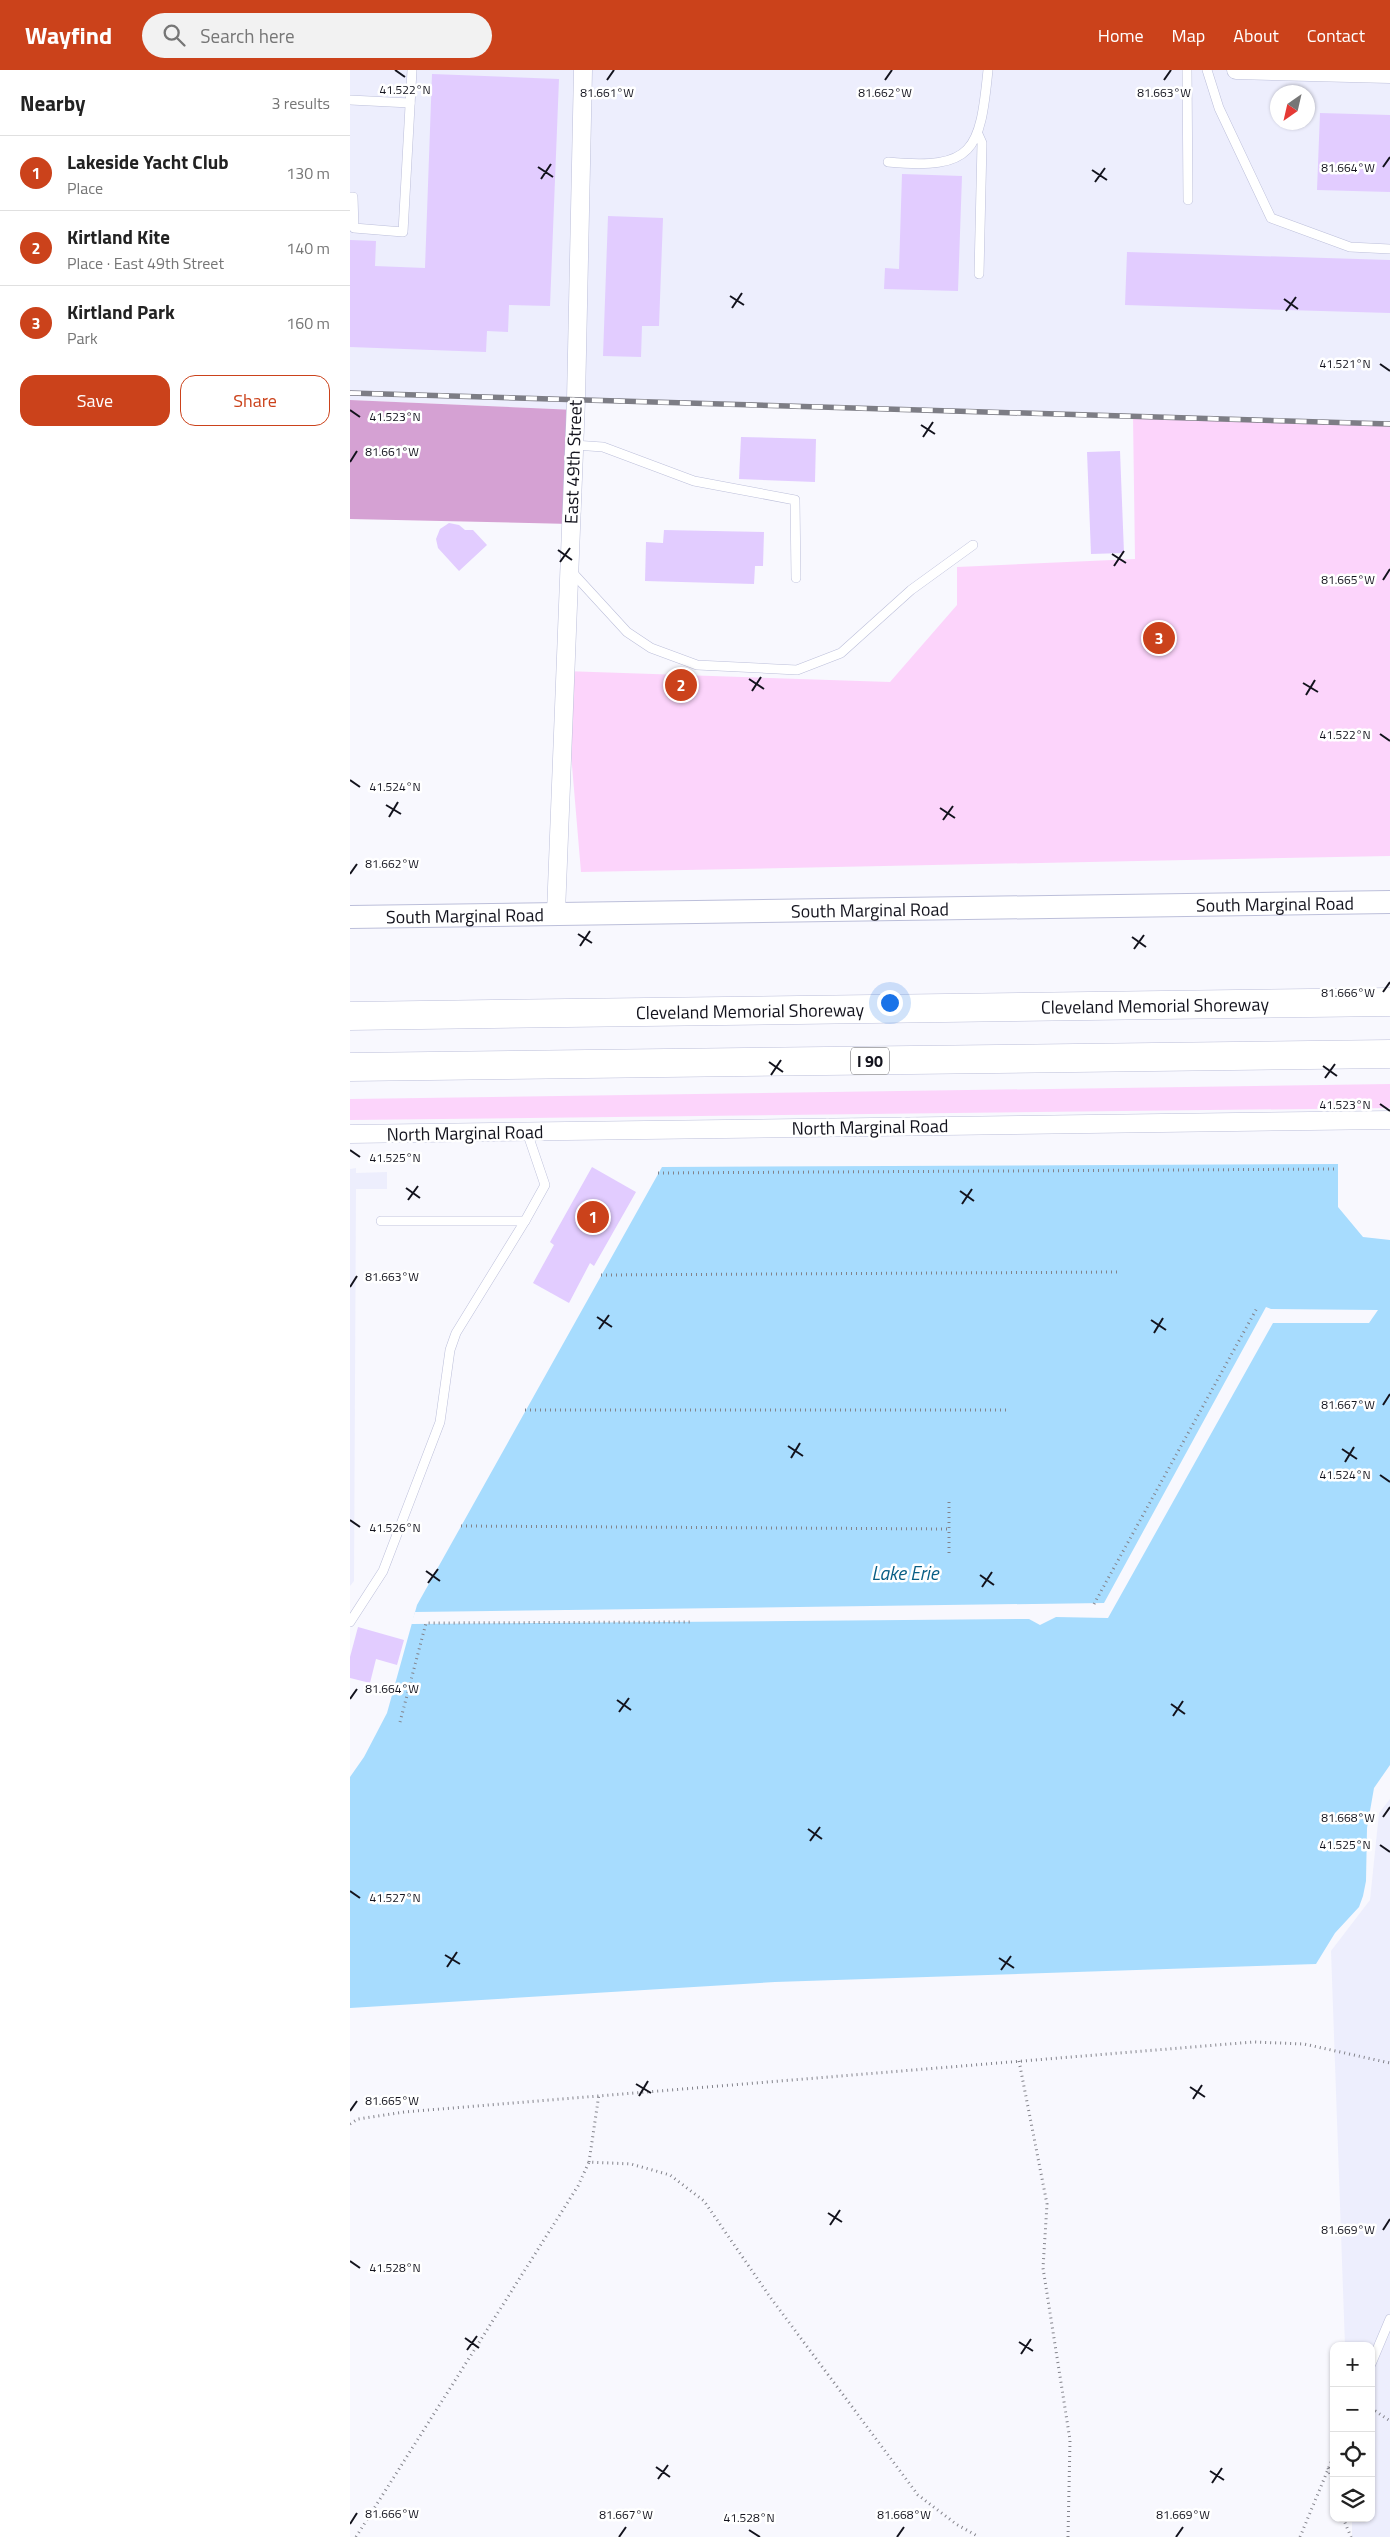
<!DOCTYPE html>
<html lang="en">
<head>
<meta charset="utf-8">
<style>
	body { margin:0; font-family:"Titillium Web",sans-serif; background:#f2f2f2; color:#222 }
	.controls { position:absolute; right:15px; bottom:15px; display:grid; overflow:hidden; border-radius:10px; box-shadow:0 1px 4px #0004 }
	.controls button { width:45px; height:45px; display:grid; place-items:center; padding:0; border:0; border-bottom:1px solid #e0e0e0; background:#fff; color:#222; font:25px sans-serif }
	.compass { position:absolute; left:920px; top:15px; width:45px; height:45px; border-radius:50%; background:#fff; box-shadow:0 1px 4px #0004; rotate:214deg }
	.you { position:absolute; left:539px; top:932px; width:18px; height:18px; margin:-12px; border:4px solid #fff; border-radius:50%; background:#1a73e8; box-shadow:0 0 0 8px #1a73e833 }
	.badge { display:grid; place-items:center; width:32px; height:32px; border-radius:50%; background:#cb421b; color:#fff; font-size:16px; font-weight:700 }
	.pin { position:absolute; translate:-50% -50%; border:2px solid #fff; box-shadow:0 1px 5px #0006 }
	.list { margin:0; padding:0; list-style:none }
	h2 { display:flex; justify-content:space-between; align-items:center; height:65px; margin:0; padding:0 20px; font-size:21px }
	h2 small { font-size:16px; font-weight:400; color:#767676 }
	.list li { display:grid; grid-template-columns:32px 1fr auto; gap:15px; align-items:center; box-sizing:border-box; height:75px; padding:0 20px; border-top:1px solid #e0e0e0 }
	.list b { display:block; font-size:19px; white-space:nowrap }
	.list p { margin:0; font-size:16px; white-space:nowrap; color:#767676 }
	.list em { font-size:16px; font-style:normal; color:#767676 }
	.actions { display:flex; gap:10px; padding:15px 20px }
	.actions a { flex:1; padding:11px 0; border:1px solid #cb421b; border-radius:15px; text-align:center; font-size:18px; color:#cb421b }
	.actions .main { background:#cb421b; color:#fff }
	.icon { flex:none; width:28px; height:28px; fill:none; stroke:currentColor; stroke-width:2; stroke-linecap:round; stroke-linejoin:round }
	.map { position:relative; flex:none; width:1040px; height:2467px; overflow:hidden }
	header { display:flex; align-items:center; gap:30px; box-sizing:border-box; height:70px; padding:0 25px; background:#cb421b; color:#fff }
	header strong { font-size:24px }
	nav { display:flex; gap:28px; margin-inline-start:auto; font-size:18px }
	.search { width:350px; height:45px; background:#f2f2f2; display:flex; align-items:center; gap:12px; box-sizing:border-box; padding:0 18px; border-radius:28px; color:#767676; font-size:19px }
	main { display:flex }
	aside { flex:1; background:#fff }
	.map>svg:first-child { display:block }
	.built { fill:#edeefd; fill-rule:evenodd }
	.green { fill:#fcd4fb }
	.forest { fill:#d5a1d3 }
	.water { fill:#a7dcfe }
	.pier { fill:#f8f8fe }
	.building { fill:#e2ccff }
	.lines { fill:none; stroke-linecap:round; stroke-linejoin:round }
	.service-casing { stroke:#bcbfda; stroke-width:10 }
	.minor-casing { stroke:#bcbfda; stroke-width:19 }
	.tertiary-casing { stroke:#bcbfda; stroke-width:24 }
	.motorway-casing { stroke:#bcbfda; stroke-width:29 }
	.path { stroke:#83838b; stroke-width:3; stroke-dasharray:1 4; stroke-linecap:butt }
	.service { stroke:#fff; stroke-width:9 }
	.minor { stroke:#fff; stroke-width:18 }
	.tertiary { stroke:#fff; stroke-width:22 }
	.motorway { stroke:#fff; stroke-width:28 }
	.rail-casing { stroke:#7d7d85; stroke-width:5.5 }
	.rail { stroke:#fff; stroke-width:4; stroke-dasharray:11; stroke-linecap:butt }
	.ticks { fill:none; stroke:#13131d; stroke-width:2 }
	.labels { text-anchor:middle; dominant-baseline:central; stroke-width:5; stroke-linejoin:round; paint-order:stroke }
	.shield { fill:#fff; stroke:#5a5a61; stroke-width:1 }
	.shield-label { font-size:16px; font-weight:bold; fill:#13131d }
	.street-label { font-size:18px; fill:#13131d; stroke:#fff }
	.water-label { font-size:19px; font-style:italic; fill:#085e85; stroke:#fff }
	.ticks-label { font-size:12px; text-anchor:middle; fill:#13131d; stroke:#fff; stroke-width:5; stroke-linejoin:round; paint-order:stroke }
</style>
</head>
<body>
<header>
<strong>Wayfind</strong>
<div class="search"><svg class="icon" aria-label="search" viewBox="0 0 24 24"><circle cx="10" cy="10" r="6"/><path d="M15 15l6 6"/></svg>Search here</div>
<nav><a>Home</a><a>Map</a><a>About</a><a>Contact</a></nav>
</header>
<main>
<aside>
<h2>Nearby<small>3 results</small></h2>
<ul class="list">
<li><span class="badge">1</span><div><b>Lakeside Yacht Club</b><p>Place</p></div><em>130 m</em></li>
<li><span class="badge">2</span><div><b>Kirtland Kite</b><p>Place · East 49th Street</p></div><em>140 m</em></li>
<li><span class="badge">3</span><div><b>Kirtland Park</b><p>Park</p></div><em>160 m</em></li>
</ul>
<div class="actions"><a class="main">Save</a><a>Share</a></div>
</aside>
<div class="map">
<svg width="1040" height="2467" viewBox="0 0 1040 2467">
	<rect width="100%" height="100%" fill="#f8f8fe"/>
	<!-- built -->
	<g class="built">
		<path d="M0,0h1040v354l-813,-24 -1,10 -226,-10zM928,22h30v30h-30z"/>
		<polygon points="6,1098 6,1103 37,1102 37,1119 6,1119 4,1511 0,1516 0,1099"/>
		<polygon points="1040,1729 1040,2467 1002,2467 1002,2448 1021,2448 1021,2276 995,2276 981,1881 1020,1830 1029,1743"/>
	</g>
	<!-- green -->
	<g class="green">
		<polygon points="783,346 1040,354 1040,786 231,802 214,601 540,612 607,535 607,497 785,489"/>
		<polygon points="1040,1014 1040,1038 0,1050 0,1029"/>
	</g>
	<!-- forest -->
	<polygon class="forest" points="0,330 226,340 221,454 0,449"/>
	<!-- water -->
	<polygon class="water" points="988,1094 988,1137 1013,1167 1040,1170 1040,1695 1024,1718 1017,1758 1016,1811 1013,1826 1009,1837 985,1863 966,1894 425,1912 0,1938 0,1707 14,1687 37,1643 67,1535 312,1097"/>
	<!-- pier -->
	<polygon class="pier" points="916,1237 921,1239 1028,1240 1019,1253 923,1253 758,1548 706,1547 690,1555 679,1549 61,1554 65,1542 754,1533"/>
	<!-- building -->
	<g class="building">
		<polygon points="82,4 209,9 200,236 159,235 158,262 137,261 136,282 0,277 0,170 26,171 25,196 75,198"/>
		<polygon points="970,43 1040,45 1040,122 967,120"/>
		<polygon points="552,104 612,106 608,221 534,219 535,198 549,199"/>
		<polygon points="258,146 313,148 309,256 292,256 291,287 253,286"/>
		<polygon points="777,182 1040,190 1040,243 775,235"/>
		<polygon points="391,367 466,369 465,412 389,409"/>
		<polygon points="770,381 774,483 741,484 737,382"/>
		<polygon points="99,453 109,455 115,460 123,460 137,475 109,501 88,478 86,469 90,459"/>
		<polygon points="314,460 414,462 413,496 405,496 404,514 295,511 296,472 313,473"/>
		<polygon points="242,1097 286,1122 244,1196 240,1193 219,1233 183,1213 204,1175 200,1172"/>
		<polygon points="8,1557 54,1570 47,1595 26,1589 20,1613 0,1608 0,1587"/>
	</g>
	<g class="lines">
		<!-- service casing -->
		<g class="service-casing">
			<g id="service">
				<polyline points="837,0 838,130"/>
				<polyline points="857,0 869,38 921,148 1000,177 1040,179"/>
				<polyline points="0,30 60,33"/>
				<polyline points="628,64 632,73 629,204"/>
				<path d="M538,92c86,8 92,-11 100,-92"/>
				<polyline points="0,127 3,127 4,158 53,162 62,0"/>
				<polyline points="224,375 253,377 344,411 445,430 446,508"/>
				<polyline points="221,501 277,562 301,578 347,595 447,600 491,583 561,520 623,475"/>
				<polyline points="31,1151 175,1151 195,1115 177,1062"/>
				<polyline points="0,1552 33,1501 90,1352 100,1280 106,1263 175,1151"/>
				<polyline points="1021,2294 1040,2249"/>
			</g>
		</g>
		<!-- minor casing -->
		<g class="minor-casing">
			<g id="minor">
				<polyline points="886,0 1040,4"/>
				<polyline points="206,843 226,330 233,0"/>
				<polyline points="0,1064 1040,1050"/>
			</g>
		</g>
		<!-- tertiary casing -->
		<g class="tertiary-casing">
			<g id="tertiary">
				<path id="s1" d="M0,847l1040,-15"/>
			</g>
		</g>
		<!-- motorway casing -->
		<g class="motorway-casing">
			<g id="motorway">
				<path id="s2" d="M0,946l1040,-14"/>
				<polyline points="0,997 1040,984"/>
			</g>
		</g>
		<!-- path -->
		<g class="path">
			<polyline points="308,1103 987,1099"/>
			<polyline points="251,1205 768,1202"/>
			<polyline points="175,1340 659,1340"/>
			<polyline points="599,1432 599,1487"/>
			<polyline points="111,1456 599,1459"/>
			<polyline points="744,1534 907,1238"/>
			<polyline points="50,1652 76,1553 342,1552"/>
			<polyline points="669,1991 697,2134 693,2198 720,2370 718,2467"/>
			<polyline points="0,2054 8,2049 54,2042 903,1972 954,1974 1040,1993"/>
			<polyline points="239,2092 249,2024"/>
			<polyline points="1021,2338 1040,2351"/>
			<polyline points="978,2398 984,2416"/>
			<polyline points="993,2448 1001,2467"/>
			<polyline points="6,2467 228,2116 239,2092 281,2094 320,2105 354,2131 420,2227 568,2425 606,2454 629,2467"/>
			<polyline points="950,2467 984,2385"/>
		</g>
		<!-- service -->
		<use href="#service" class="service"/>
		<!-- minor -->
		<use href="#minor" class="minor"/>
		<!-- tertiary -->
		<use href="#tertiary" class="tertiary"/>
		<!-- motorway -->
		<use href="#motorway" class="motorway"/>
		<!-- rail casing -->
		<g class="rail-casing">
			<polyline id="rail" points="0,323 1040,354"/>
		</g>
		<!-- rail -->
		<use href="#rail" class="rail"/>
	</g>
	<!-- ticks -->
	<path class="ticks" d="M45,0l10,7M257,10l7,-10M535,10l7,-10M814,10l7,-10M188,97l15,10M1033,97l7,-10M742,100l15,10M191,109l10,-15M745,112l10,-14M380,226l14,9M934,229l14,10M382,238l10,-15M936,241l10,-14M1030,294l10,7M0,340l10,7M571,355l14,9M573,367l10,-15M0,392l7,-11M208,480l14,10M762,484l14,9M210,492l10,-14M764,496l10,-15M1033,510l7,-11M399,609l15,10M953,613l15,9M402,621l9,-14M956,625l9,-15M1030,664l10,7M0,710l10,7M36,735l15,9M590,738l15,10M39,747l9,-15M593,750l10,-14M0,804l7,-10M228,864l14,9M782,867l14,10M230,876l10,-15M784,879l10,-14M1033,922l7,-10M419,992l14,10M973,996l14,10M421,1005l10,-15M975,1008l10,-14M1030,1034l10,7M0,1080l10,7M56,1118l14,10M610,1121l14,10M58,1130l10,-14M612,1134l10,-15M0,1217l7,-11M247,1247l15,10M801,1250l15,10M249,1259l10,-14M804,1263l9,-15M1033,1335l7,-11M438,1376l15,10M992,1379l15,10M441,1388l9,-15M995,1392l9,-15M1030,1405l10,7M0,1450l10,7M76,1501l14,10M630,1505l14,10M78,1513l10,-14M632,1517l10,-15M0,1629l7,-10M267,1630l14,10M821,1634l14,10M269,1642l10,-14M823,1646l10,-15M1033,1747l7,-10M458,1759l14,10M460,1771l10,-14M1030,1775l10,7M0,1821l10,7M95,1885l15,9M649,1888l15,10M97,1897l10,-15M651,1900l10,-14M286,2014l15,9M840,2017l15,10M289,2026l9,-15M843,2029l9,-14M0,2041l7,-10M478,2143l14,9M480,2155l10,-15M1033,2160l7,-11M0,2191l10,7M115,2268l14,10M669,2272l14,9M117,2280l10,-14M671,2284l10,-15M306,2397l14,10M860,2401l14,9M308,2409l10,-14M862,2413l10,-15M0,2454l7,-11M399,2460l11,7M269,2467l7,-10M547,2467l7,-10M826,2467l7,-10"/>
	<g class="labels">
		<!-- shield labels -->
		<rect class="shield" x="501" y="977.5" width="38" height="27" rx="4"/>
		<g class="shield-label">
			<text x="520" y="991">I 90</text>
		</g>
		<!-- street labels -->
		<g class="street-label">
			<text transform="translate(223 392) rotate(-88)">East 49th Street</text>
			<text stroke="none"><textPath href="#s1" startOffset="925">South Marginal Road</textPath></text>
			<text stroke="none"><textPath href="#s1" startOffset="520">South Marginal Road</textPath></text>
			<text stroke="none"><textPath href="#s1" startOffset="115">South Marginal Road</textPath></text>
			<text stroke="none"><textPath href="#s2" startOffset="805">Cleveland Memorial Shoreway</textPath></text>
			<text stroke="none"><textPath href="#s2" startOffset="400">Cleveland Memorial Shoreway</textPath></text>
			<text transform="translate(520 1057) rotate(-1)">North Marginal Road</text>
			<text transform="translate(115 1063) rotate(-1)">North Marginal Road</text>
		</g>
		<!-- water labels -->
		<g class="water-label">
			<text x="555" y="1502">Lake Erie</text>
		</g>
	</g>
	<g class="ticks-label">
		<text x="55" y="24">41.522°N</text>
		<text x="257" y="27">81.661°W</text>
		<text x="535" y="27">81.662°W</text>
		<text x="814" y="27">81.663°W</text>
		<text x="998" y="102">81.664°W</text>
		<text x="995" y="298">41.521°N</text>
		<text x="45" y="351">41.523°N</text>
		<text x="42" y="386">81.661°W</text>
		<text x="998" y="514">81.665°W</text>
		<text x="995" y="669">41.522°N</text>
		<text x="45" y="721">41.524°N</text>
		<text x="42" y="798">81.662°W</text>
		<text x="998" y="927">81.666°W</text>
		<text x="995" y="1039">41.523°N</text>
		<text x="45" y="1092">41.525°N</text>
		<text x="42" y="1211">81.663°W</text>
		<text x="998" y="1339">81.667°W</text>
		<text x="995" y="1409">41.524°N</text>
		<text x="45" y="1462">41.526°N</text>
		<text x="42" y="1623">81.664°W</text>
		<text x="998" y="1752">81.668°W</text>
		<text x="995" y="1779">41.525°N</text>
		<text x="45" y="1832">41.527°N</text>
		<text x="42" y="2035">81.665°W</text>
		<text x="998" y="2164">81.669°W</text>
		<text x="45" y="2202">41.528°N</text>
		<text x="42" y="2448">81.666°W</text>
		<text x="276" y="2449">81.667°W</text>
		<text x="554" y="2449">81.668°W</text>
		<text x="833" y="2449">81.669°W</text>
		<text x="399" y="2452">41.528°N</text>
	</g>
</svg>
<div class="controls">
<button>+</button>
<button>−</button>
<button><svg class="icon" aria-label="locate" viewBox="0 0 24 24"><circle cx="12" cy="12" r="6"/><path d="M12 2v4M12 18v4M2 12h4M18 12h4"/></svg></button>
<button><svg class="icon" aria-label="layers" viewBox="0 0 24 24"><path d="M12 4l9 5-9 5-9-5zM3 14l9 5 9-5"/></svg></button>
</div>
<svg class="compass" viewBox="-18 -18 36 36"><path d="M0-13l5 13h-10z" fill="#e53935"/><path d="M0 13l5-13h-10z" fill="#767676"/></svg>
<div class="you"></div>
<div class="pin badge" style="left:243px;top:1147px">1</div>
<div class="pin badge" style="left:331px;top:615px">2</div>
<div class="pin badge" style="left:809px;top:568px">3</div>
</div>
</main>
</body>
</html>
